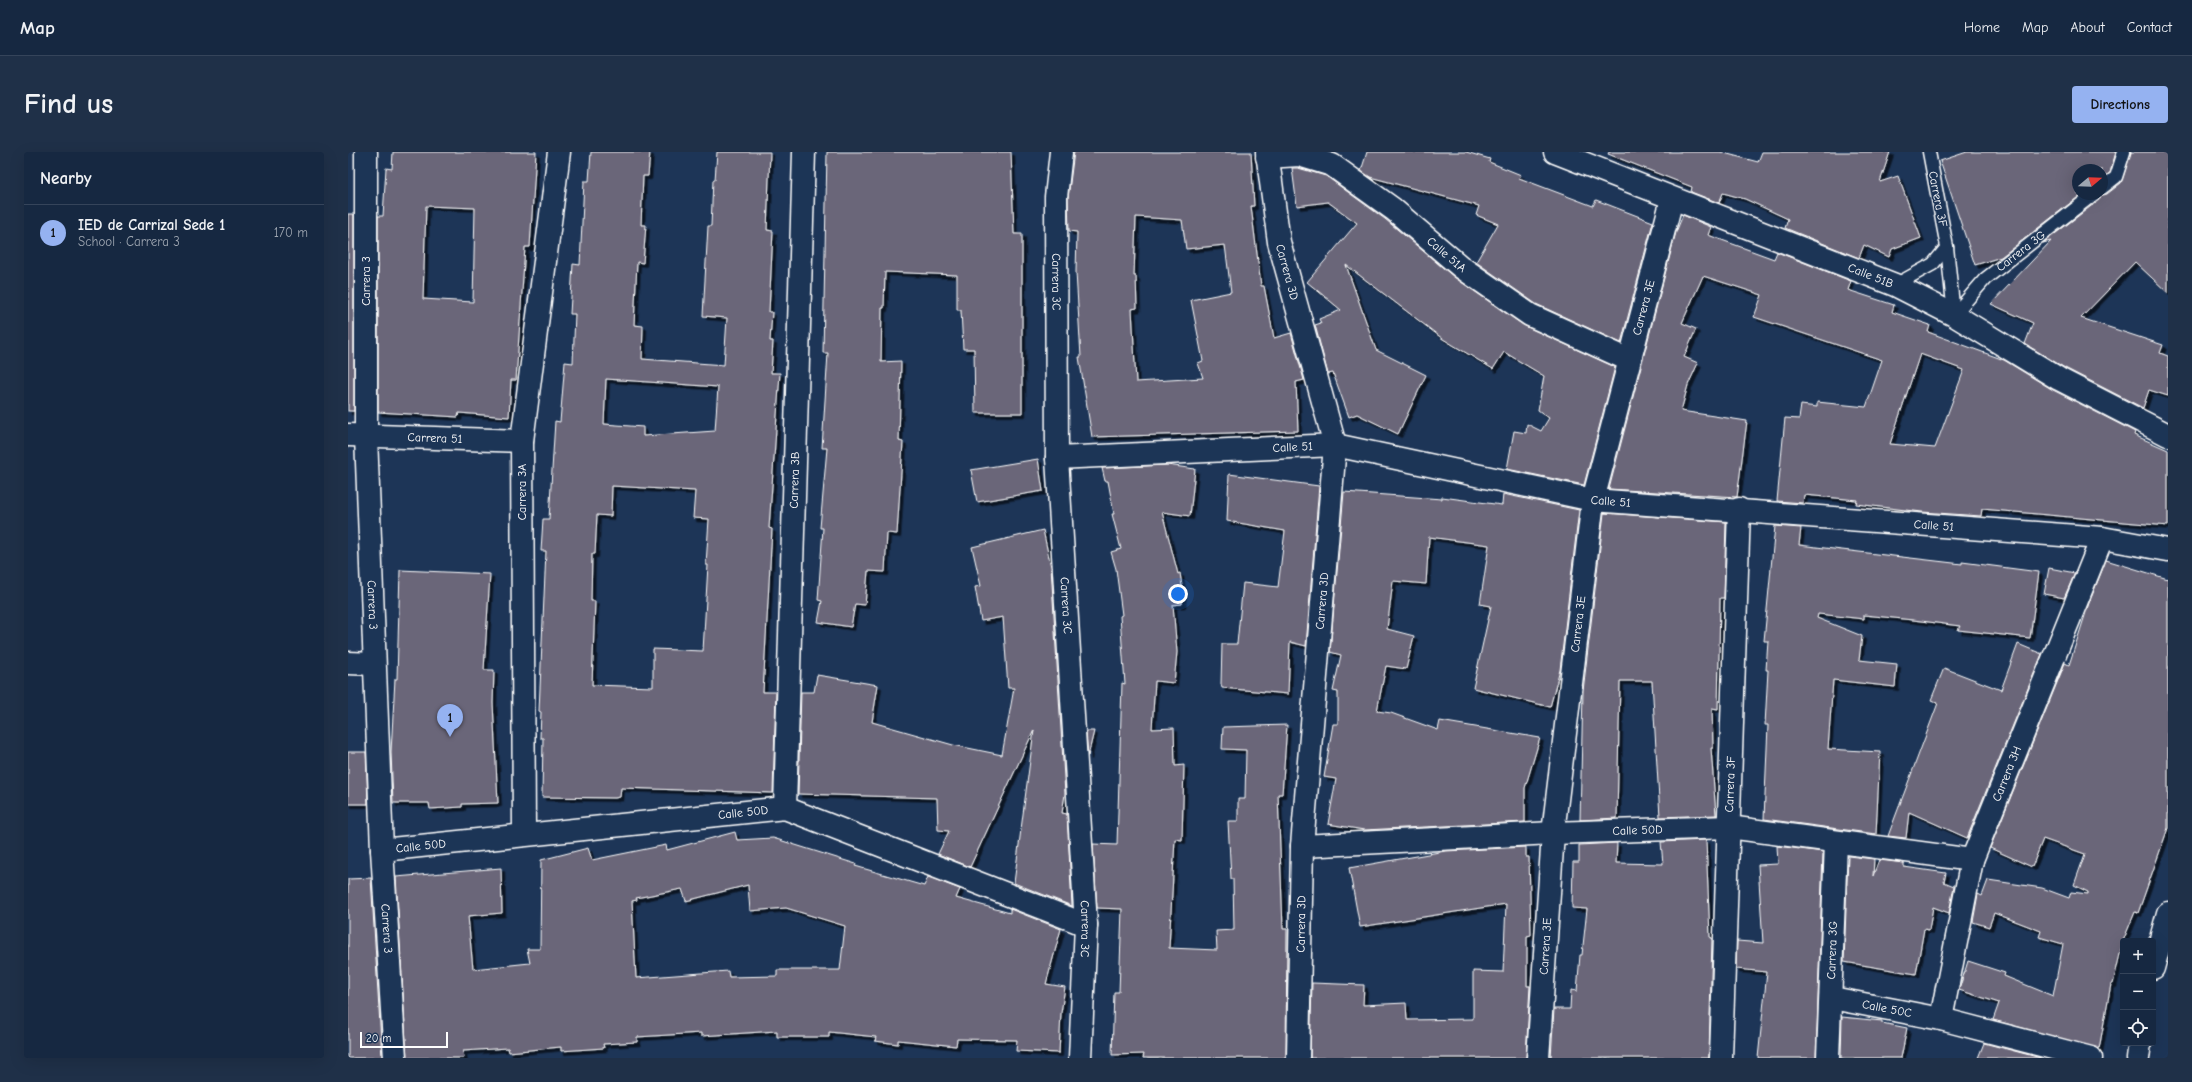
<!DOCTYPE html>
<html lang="en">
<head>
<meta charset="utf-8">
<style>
	body { margin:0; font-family:"Comic Neue",sans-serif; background:#1f3048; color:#f1f3f6 }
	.controls { position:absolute; right:12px; bottom:12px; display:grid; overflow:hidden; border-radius:4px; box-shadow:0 4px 16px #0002 }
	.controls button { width:36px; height:36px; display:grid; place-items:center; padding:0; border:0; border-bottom:1px solid #35445a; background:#162841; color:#f1f3f6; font:20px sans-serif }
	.compass { position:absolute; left:1724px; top:12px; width:36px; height:36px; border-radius:50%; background:#162841; box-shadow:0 4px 16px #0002; rotate:71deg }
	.scale { position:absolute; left:12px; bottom:10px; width:88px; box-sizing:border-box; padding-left:4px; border:2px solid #fff; border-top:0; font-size:11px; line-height:14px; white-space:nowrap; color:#fff; -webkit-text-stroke:3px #1d3557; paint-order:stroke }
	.you { position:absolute; left:830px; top:442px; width:14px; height:14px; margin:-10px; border:3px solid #fff; border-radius:50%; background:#1a73e8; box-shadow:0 0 0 6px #1a73e833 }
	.badge { display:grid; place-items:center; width:26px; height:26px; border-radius:50%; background:#95b2f1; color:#111; font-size:13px; font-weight:700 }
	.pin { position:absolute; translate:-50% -33px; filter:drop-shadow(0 1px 2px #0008) }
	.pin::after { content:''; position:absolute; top:21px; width:14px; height:12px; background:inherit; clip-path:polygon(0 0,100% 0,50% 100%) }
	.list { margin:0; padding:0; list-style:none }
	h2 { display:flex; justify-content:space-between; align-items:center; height:52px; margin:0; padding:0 16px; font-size:17px }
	h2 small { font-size:13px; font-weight:400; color:#9ea6b1 }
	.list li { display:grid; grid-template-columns:26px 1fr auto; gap:12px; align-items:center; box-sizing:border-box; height:56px; padding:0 16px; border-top:1px solid #35445a }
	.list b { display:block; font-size:15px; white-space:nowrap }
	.list p { margin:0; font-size:13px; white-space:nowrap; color:#9ea6b1 }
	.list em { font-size:13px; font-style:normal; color:#9ea6b1 }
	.icon { flex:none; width:22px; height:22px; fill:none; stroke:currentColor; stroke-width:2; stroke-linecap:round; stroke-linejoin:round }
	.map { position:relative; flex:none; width:1820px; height:906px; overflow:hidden; border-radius:4px }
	header { display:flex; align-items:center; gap:24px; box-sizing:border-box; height:56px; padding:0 20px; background:#162841; border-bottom:1px solid #35445a }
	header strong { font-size:19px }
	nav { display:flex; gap:22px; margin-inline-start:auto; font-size:14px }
	.intro { display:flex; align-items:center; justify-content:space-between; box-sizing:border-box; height:96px; padding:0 24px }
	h1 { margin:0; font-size:28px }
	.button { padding:10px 18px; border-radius:4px; background:#95b2f1; color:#111; font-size:14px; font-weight:700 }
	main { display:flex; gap:24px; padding:0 24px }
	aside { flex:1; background:#162841; border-radius:4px; box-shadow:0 4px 16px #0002 }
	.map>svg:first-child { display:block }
	.building { fill:#6b6679; stroke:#fff; fill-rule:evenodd; filter:url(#shadow) }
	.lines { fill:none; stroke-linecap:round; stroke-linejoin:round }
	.service-casing { stroke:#fff; stroke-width:15 }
	.minor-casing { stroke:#fff; stroke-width:25 }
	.service { stroke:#1d3557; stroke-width:12 }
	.minor { stroke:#1d3557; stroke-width:22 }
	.labels { text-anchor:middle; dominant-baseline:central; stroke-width:3; stroke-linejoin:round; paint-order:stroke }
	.street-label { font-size:12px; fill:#fff; stroke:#1d3557 }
</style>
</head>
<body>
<header>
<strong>Map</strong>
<nav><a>Home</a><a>Map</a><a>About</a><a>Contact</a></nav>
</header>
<div class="intro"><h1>Find us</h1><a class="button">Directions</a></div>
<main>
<aside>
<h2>Nearby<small></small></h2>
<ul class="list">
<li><span class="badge">1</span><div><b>IED de Carrizal Sede 1</b><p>School · Carrera 3</p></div><em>170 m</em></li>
</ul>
</aside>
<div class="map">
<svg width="1820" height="906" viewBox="0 0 1820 906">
	<defs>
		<filter id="shadow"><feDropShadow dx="3.5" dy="3.5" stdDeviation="0" flood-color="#0009"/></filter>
	</defs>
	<rect width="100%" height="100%" fill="#1d3557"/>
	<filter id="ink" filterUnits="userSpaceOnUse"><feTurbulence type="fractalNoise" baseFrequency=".025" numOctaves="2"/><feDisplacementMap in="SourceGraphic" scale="8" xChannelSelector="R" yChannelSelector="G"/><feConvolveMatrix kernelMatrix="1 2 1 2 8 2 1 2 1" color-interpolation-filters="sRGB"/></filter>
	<g filter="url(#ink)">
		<!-- building -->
		<g class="building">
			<path d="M45,0h143l-6,95h-5l-9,133h-5l-2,37 -50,-4 -1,4 -80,-5v-196h5l3,-48 6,1zM78,54l49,2 -2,94 -50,-3z"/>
			<path d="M243,0h59l-2,24h-5l-2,49h5l-3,38 -6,-1 -3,63 9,1 -1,33 82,6 3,-47 -24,-2 5,-90h3l2,-46h2l2,-28h53l-3,78 6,1 -4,81h3l-2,29h3l-2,32h9l-11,155 3,1 -9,163h13l-3,101 -152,-5 -1,9 -5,1 -73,-1 1,-59h-3l1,-26 -2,-1 7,-160h-5l2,-32h6l6,-98 5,1 5,-60 8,1 2,-49h-5l3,-50 7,1 4,-84h5zM258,227l112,8 -3,44 -72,5v-9l-39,-3zM264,334l83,5 -2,27 16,1 -3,46h2l-5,86 -50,-2v38l-61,-2 3,-84h-4l1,-47h3l2,-39 14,1z"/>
			<polygon points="479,0 663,0 666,82 674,82 674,261 627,261 626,197 615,197 613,158 609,158 609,123 537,120 536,156 534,156 533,210 553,209 551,289 555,290 549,382 539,381 537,420 520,419 517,453 507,452 503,475 470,470 474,449 470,448 475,376 472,376 479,296 474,296 480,201 475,201"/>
			<path d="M726,0h177l3,54h-3l10,80h3l10,52 17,-5 13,47 -8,2 2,49 -206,6 -13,-80h2l-5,-85 1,-40 -8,-1 -1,-33zM788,65l46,3 4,29 39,-4 6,47 -40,8 12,61 -5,2 5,15 -67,4 -4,-73 5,-1 -1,-32h-2z"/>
			<polygon points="1019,0 1118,0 1142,7 1141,10 1173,23 1171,26 1245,54 1248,48 1305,70 1273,191 1188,152 1128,110 1150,72 1128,63 1131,54 1022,25 1013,19"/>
			<polygon points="1261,0 1372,0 1410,10 1414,0 1542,0 1532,30 1550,24 1573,86 1544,97 1541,105 1516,93 1511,106 1437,76 1440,67 1397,47 1375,41 1371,51 1343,40 1344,35 1260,2"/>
			<polygon points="1619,0 1768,0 1762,21 1754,26 1754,18 1730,18 1730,42 1734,42 1653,105 1627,113 1592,9"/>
			<polygon points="1783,0 1820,0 1820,141 1787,110 1733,166 1815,193 1812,201 1820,204 1820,244 1801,238 1795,256 1717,216 1677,192 1685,171 1643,152 1703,89 1695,91 1751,48 1753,43 1759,42 1773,31"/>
			<polygon points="944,16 950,16 978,24 1037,67 1106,125 1175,173 1267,215 1236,333 1159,317 1166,279 1178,281 1179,272 1193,279 1201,266 1190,258 1196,224 1156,200 1145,217 1095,187 998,113 1028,198 1078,223 1050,282 1009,262 1001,265 985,221 980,222 967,173 973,171 971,167 993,158 959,130 1009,71 980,50 949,54"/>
			<rect x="0" y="62" width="6" height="197"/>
			<path d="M1335,63l28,12 -3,8 66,24 3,-7 74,29 -3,9 46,15 -2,7 38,13 -2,7 76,28 49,30 82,42 -1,3 34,15v76l-186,-17 -1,7 -59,-4 -66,-8 1,-4 -53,-5 -1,8 -26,-2 8,-83 14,1 2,-14 16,2v-5l49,5 16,-47 -128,-43 8,-22 -59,-19 -21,47 14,6 -12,28 14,6 -10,22 -7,26 66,10 -10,76 -128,-8 67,-257zM1572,202l44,16 -29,78 -45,-4z"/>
			<polygon points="690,307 695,339 629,350 623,318"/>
			<polygon points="819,313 847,317 842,364 814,360 830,422 832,421 835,441 834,452 825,453 829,500 826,531 807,529 804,577 826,576 827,614 836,613 834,688 827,687 821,796 869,798 868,779 886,778 885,727 883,727 880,669 890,669 890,647 897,647 898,598 874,597 875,575 939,573 934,642 930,642 935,777 939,777 938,906 795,906 796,902 764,903 766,840 771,840 774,757 749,756 745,692 769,693 774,531 777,532 772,464 774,463 768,417 763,400 773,397 764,362 766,362 760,329 757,329 754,316"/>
			<polygon points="881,322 971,334 958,494 942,490 940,542 874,536 873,532 874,492 889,492 895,431 930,435 937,379 879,369"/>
			<polygon points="996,340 1094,347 1094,345 1154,353 1155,342 1231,358 1212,518 1202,555 1125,536 1143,454 1132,452 1141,393 1081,385 1078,432 1045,429 1039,477 1066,484 1058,517 1038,514 1029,559 1043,561 1090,578 1092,569 1192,586 1177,636 1177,670 1016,678 980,672 988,627 976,625 985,572 990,572 990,540 985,539 993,503 982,500"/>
			<polygon points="1256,361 1378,370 1376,446 1372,446 1370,557 1364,556 1365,596 1363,596 1368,663 1312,665 1304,529 1272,529 1269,666 1232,668 1235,539"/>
			<polygon points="1427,374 1453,376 1451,393 1614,412 1614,410 1691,420 1682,486 1610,478 1612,474 1565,468 1516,463 1516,467 1470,462 1469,466 1514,484 1511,508 1549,512 1547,535 1485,528 1480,597 1532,600 1528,682 1416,667 1420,573 1417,573 1420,518 1418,518 1420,489 1416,489"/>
			<polygon points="695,378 703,415 717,642 714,661 719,662 724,754 666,731 686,578 622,715 590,702 601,679 590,678 589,646 450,642 453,540 466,540 469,523 530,533 524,570 605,593 654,603 666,536 660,536 655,465 633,469 627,435 633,434 624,395"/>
			<polygon points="1758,408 1820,427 1820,676 1790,761 1787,760 1775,789 1765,832 1763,832 1751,897 1645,868 1651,851 1611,838 1620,809 1657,821 1656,824 1705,844 1715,792 1691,785 1693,779 1646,761 1641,775 1625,770 1630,742 1634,744 1640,728 1694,736 1721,746 1723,740 1740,742 1740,740 1726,733 1737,702 1695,687 1684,715 1642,696 1717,511 1721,513 1741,451"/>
			<polygon points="1701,416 1727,421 1716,446 1696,442"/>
			<polygon points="52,418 142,422 136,518 146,518 145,551 150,651 114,652 114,655 82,657 81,651 45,651 43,600 47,527 49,527"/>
			<polygon points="1670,492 1694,502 1619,686 1561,660 1558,686 1540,684 1590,551 1583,548 1596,516 1653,538"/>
			<polygon points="738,579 746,579 740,604"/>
			<polygon points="0,600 18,600 20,652 0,652"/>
			<path d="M387,680l2,8 36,-2 83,26 -1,2 69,20 4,-9 32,12 -4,9 54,15v-4l51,20 -15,55 19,3 -4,26 -2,40 -43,-2 1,-11 -60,-1 -1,7 -58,-6v4l-23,-3 1,-4 -47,-5v5h-52v-6l-76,5v-3l-64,4v5l-34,2 1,4 -43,3v-4l-52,5 -1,-4 -45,3 1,7h-57l-11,-181 105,-9 1,45 -34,3 5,53 57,-6 -3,-14h13l1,-89 47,-12 4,12 74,-15 1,5zM400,733l2,26 36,-3 59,18 -5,44h-63v6l-48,1 -1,-6 -92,7 -4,-77 5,-1 -1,-2 46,-9 4,12z"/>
			<polygon points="1358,688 1362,785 1364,786 1361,906 1203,906 1206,857 1222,857 1223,838 1229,839 1232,803 1234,803 1239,757 1224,756 1225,710 1231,710 1231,693 1269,691 1268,711 1315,712 1313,690"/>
			<polygon points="1429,694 1475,700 1468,906 1410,906 1419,820 1388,817 1389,789 1415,791 1410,713 1430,712"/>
			<polygon points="1178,695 1178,705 1181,705 1183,783 1179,784 1179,834 1182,834 1178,906 962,906 964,831 1016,833 1015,853 1058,851 1059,868 1125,867 1125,819 1155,820 1158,752 1012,775 1001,716 1097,699"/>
			<polygon points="1500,704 1526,707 1525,724 1531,708 1556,711 1556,715 1598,721 1596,730 1606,734 1601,761 1585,755 1581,778 1576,777 1568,822 1496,810"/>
			<polygon points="23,726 34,906 0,906 0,727"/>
			<polygon points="1494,865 1534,869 1534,871 1559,876 1553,906 1493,906"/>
			<polygon points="1636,891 1693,906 1630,906"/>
		</g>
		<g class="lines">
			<!-- service casing -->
			<g class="service-casing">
				<g id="service">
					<polyline points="1754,36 1768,25 1776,0"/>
					<polyline points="1599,95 1606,163"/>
					<polyline points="1547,133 1585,112 1599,95 1581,0"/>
					<path id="s1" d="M1606,163l31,-36 109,-85"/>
				</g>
			</g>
			<!-- minor casing -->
			<g class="minor-casing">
				<g id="minor">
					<path id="s2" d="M18,0v284l16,414 13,208"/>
					<path id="s3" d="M713,0l-5,45 1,261 29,467 -6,133"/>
					<path id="s4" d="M919,0l12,90 56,203 -33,401 -4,212"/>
					<path id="s5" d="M1207,0l340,133 59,30 105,64 109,56"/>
					<path id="s6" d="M919,5l32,-2 33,10 61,44 68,58 69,48 99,45"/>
					<path id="s7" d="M0,283l174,6"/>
					<path id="s8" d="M709,306l278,-13 258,55 509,38 66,12"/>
					<polyline points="0,511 26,512"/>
					<path id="s9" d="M437,656l19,-656"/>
					<polyline points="176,682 174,289 211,0"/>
					<path id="s10" d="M954,694l251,-13 176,-6 243,33"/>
					<path id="s11" d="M34,698l403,-42 301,117"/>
					<polyline points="1805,816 1820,761"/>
					<path id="s12" d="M1484,846l109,21 150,39"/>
					<path id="s13" d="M1593,867l31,-159 130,-322"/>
					<path id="s14" d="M1190,906l15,-225 40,-333 79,-301"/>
					<path id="s15" d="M1373,906l18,-549"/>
					<path id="s16" d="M1480,906l8,-216"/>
					<polyline points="1790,906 1792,891"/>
				</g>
			</g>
			<!-- service -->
			<use href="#service" class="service"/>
			<!-- minor -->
			<use href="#minor" class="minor"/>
		</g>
	</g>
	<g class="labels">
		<!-- street labels -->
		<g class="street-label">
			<text transform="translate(1590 47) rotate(79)">Carrera 3F</text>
			<text stroke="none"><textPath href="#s1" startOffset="93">Carrera 3G</textPath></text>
			<text stroke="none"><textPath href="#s6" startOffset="212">Calle 51A</textPath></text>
			<text stroke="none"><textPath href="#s4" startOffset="122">Carrera 3D</textPath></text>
			<text stroke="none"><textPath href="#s5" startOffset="339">Calle 51B</textPath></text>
			<text transform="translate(18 129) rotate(-90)">Carrera 3</text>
			<text stroke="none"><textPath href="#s3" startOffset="130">Carrera 3C</textPath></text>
			<text stroke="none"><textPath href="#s14" startOffset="760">Carrera 3E</textPath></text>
			<text stroke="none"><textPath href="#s7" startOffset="87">Carrera 51</textPath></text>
			<text stroke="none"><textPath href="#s8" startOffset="236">Calle 51</textPath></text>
			<text stroke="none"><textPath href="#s9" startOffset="328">Carrera 3B</textPath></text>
			<text transform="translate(174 340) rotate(-90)">Carrera 3A</text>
			<text stroke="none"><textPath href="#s8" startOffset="560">Calle 51</textPath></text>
			<text stroke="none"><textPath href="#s8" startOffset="884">Calle 51</textPath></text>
			<text transform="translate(974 449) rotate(-85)">Carrera 3D</text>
			<text stroke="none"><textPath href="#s2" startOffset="453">Carrera 3</textPath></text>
			<text stroke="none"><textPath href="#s3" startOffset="454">Carrera 3C</textPath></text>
			<text stroke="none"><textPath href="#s14" startOffset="436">Carrera 3E</textPath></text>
			<text stroke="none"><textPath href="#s13" startOffset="255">Carrera 3H</textPath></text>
			<text stroke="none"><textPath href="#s15" startOffset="274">Carrera 3F</textPath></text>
			<text stroke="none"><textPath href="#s11" startOffset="363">Calle 50D</textPath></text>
			<text stroke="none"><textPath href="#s10" startOffset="336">Calle 50D</textPath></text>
			<text stroke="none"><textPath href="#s11" startOffset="39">Calle 50D</textPath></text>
			<text transform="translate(953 772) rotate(-89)">Carrera 3D</text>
			<text stroke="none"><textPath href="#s2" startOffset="777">Carrera 3</textPath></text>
			<text stroke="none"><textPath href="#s3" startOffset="778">Carrera 3C</textPath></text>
			<text stroke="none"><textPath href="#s14" startOffset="112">Carrera 3E</textPath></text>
			<text stroke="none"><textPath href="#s16" startOffset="108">Carrera 3G</textPath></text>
			<text stroke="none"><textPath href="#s12" startOffset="56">Calle 50C</textPath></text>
		</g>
	</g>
</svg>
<div class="controls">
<button>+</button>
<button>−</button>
<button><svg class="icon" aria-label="locate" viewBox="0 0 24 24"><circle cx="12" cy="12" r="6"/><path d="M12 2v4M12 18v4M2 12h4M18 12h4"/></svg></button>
</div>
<svg class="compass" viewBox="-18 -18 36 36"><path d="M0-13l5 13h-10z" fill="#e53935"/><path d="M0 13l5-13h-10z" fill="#9ea6b1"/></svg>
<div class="scale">20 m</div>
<div class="you"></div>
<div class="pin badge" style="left:102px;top:585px">1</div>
</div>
</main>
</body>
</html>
